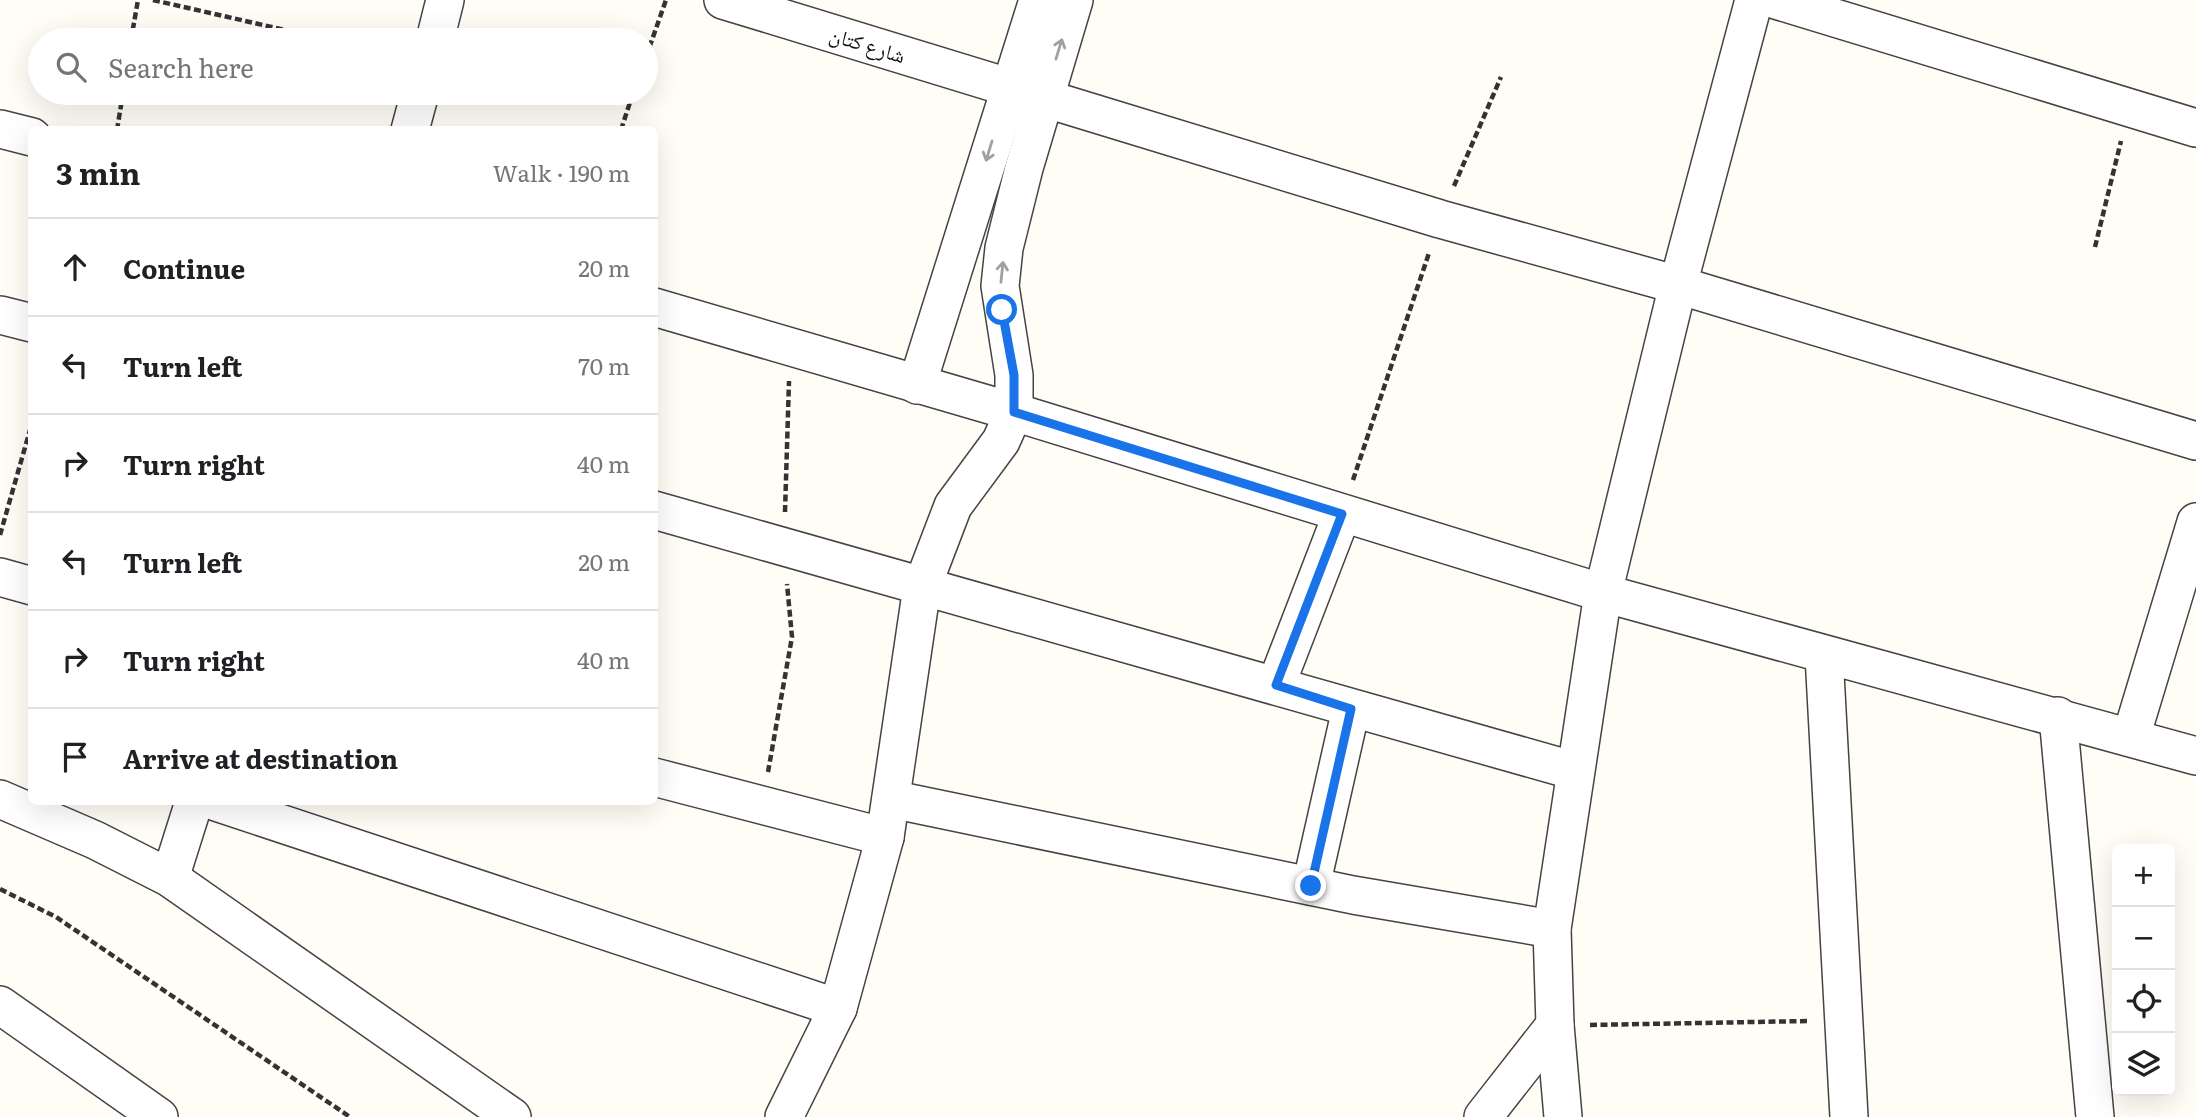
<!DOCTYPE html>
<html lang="en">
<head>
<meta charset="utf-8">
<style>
	body { margin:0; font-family:Literata,"Noto Naskh Arabic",serif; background:#f6f6f6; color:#202124 }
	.controls { position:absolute; right:21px; bottom:21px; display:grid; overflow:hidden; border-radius:10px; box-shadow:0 7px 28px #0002 }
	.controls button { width:63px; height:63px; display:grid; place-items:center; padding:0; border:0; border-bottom:2px solid #e0e0e0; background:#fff; color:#202124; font:35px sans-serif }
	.stop { position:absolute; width:21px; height:21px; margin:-16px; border:5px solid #1a73e8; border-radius:50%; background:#fff }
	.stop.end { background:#1a73e8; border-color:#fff; box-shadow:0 2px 7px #0008 }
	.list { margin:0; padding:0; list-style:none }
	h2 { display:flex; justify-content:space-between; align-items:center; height:91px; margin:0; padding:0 28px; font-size:30px }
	h2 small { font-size:23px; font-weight:400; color:#757577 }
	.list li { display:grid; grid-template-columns:46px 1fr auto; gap:21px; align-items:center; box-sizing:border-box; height:98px; padding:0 28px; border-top:2px solid #e0e0e0 }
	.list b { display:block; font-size:26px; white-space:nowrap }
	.list em { font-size:23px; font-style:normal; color:#757577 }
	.icon { flex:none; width:38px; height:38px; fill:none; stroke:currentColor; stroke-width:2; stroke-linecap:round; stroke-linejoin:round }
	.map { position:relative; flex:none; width:2196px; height:1117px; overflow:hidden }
	.search { position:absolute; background:#fff; box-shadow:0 7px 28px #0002; left:28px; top:28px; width:630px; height:77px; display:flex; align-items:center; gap:18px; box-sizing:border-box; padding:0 24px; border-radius:38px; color:#757577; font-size:26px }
	.panel { position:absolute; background:#fff; box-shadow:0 7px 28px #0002; left:28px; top:126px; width:630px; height:679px; border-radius:10px }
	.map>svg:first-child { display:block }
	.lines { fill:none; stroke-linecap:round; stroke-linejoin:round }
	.street-casing { stroke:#444; stroke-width:40 }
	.path { stroke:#333; stroke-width:4.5; stroke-dasharray:7 3.5; stroke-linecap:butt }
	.street { stroke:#fff; stroke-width:37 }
	.oneway { stroke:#a0a0a0 }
	.route { stroke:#1a73e8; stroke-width:9 }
	.labels { text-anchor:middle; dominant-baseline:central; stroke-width:7; stroke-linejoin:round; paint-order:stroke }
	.street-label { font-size:21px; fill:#111; stroke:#fff }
</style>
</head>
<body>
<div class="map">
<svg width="2196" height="1117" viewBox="0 0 2196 1117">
	<rect width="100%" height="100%" fill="#fffdf5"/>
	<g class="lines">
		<!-- street casing -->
		<g class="street-casing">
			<g id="street">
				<polyline points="723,0 1440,219 1678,285 2196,441"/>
				<polyline points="1776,0 2196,128"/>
				<polyline points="435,40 445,0"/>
				<polyline points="0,129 32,137"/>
				<polyline points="410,130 420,93"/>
				<polyline points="654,307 1014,412 1603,593 2196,756"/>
				<polyline points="0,315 32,323"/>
				<polyline points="917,385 1038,0"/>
				<polyline points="654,510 1575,771"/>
				<polyline points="0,577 32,586"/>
				<polyline points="1824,655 1849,1117"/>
				<polyline points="1276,685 1342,514"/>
				<polyline points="2058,716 2095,1117"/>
				<polyline points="2131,737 2196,522"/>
				<polyline points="654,777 885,837"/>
				<polyline points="0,799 95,840 170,878 512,1117"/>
				<polyline points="891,799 1353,895 1552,929"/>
				<polyline points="216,802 838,1008"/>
				<polyline points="170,878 194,802"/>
				<polyline points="1311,886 1351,709"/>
				<polyline points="0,1005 159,1117"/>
				<polyline points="784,1117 838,1008 885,837 922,587 953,506 1001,441 1014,412 1014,375 1000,286 1004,248 1024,168 1074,0"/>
				<polyline points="1483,1117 1555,1025"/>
				<polyline points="1563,1117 1555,1025 1552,929 1603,593 1678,285 1754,0"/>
			</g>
		</g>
		<!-- path -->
		<g class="path">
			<polyline points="153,0 329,40"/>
			<polyline points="131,40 138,0"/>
			<polyline points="646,57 666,0"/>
			<polyline points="117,130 123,93"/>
			<polyline points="621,130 633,93"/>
			<polyline points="1454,186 1501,77"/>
			<polyline points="2095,247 2121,141"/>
			<polyline points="1353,480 1429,253"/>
			<polyline points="785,512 789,381"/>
			<polyline points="0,535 32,423"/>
			<polyline points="768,772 792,637 787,584"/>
			<polyline points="0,889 56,917 350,1117"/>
			<polyline points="1590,1025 1809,1021"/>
		</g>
		<!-- street -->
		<use href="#street" class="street"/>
	</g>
	<!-- one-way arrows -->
	<defs><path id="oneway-shaft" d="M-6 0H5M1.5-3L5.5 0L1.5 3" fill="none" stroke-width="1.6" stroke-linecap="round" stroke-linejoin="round" transform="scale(1.75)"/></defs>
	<g class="oneway">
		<use href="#oneway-shaft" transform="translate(1059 49) rotate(-73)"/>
		<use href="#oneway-shaft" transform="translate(989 151) rotate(107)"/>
		<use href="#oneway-shaft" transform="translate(1002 272) rotate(-84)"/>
	</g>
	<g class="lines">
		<!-- route -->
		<polyline class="route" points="1002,310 1014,375 1014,412 1342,514 1276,685 1351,709 1311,886"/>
	</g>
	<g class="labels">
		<!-- street labels -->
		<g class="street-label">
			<text transform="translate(868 43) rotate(17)">شارع كتان</text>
		</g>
	</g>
</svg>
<div class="controls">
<button>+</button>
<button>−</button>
<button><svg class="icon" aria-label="locate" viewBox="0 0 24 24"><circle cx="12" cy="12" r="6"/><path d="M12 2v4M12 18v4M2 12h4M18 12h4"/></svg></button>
<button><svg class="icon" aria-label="layers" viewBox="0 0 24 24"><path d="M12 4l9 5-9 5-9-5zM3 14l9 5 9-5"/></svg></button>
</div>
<div class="stop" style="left:1002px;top:310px"></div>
<div class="stop end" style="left:1311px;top:886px"></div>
<div class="search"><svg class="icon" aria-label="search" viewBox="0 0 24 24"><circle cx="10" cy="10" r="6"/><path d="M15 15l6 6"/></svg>Search here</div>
<section class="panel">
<h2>3 min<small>Walk · 190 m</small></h2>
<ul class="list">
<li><svg class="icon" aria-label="ahead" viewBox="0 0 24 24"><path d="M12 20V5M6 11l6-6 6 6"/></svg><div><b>Continue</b></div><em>20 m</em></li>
<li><svg class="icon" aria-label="left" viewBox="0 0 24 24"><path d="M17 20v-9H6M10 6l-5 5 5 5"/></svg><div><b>Turn left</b></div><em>70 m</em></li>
<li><svg class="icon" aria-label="right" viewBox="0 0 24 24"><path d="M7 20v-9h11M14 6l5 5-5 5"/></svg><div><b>Turn right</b></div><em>40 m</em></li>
<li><svg class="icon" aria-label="left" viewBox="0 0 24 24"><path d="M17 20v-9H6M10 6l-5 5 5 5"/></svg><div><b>Turn left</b></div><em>20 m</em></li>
<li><svg class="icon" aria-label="right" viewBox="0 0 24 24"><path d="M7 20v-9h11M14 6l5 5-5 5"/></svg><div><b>Turn right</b></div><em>40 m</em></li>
<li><svg class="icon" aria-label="arrive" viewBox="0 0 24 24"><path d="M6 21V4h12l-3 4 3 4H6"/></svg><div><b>Arrive at destination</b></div></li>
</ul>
</section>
</div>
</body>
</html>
